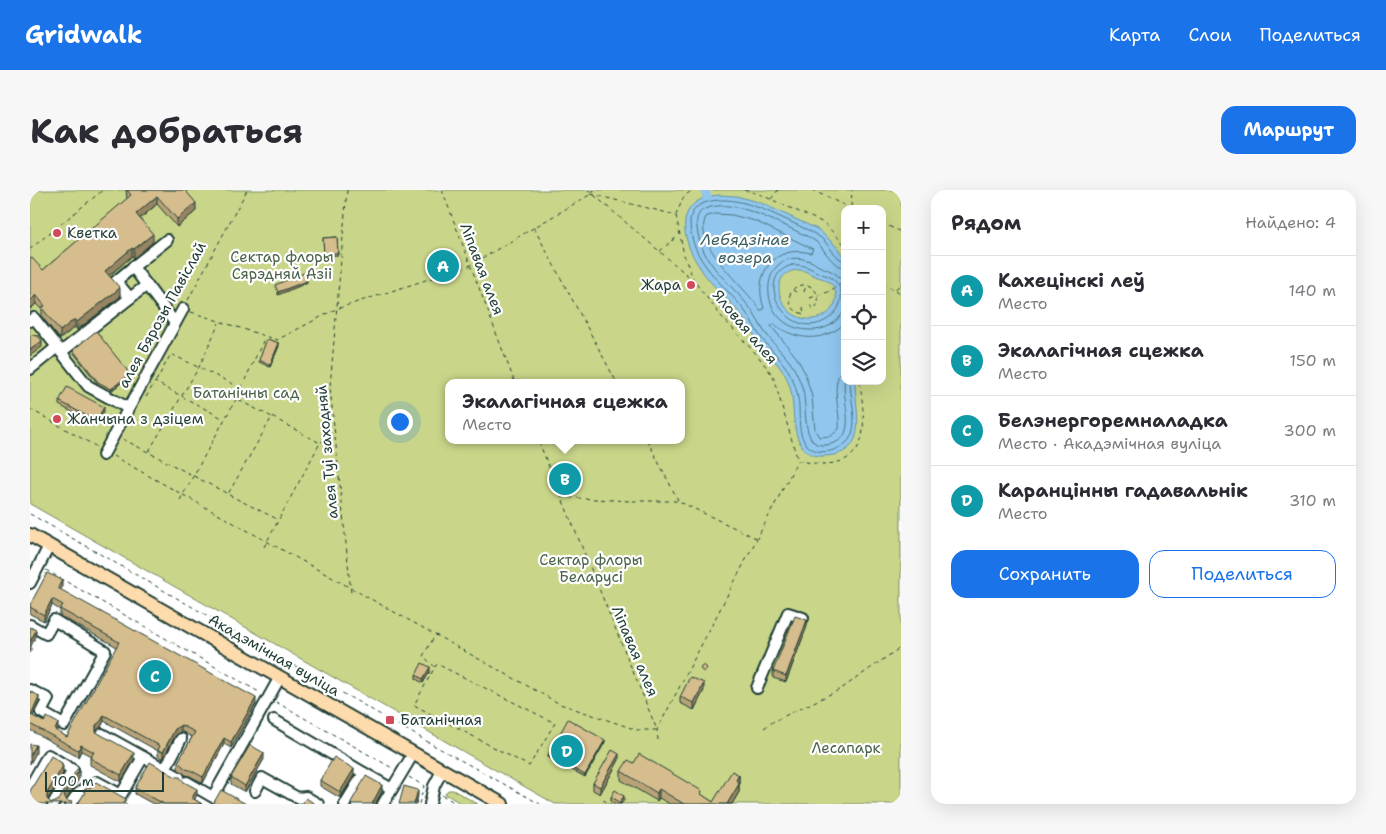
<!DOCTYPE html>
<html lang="ru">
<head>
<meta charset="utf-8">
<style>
	body { margin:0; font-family:"Shantell Sans",sans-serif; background:#f7f7f7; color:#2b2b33 }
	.controls { position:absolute; right:15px; top:15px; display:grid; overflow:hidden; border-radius:10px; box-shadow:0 5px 20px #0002 }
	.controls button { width:45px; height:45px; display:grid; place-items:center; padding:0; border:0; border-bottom:1px solid #e1e1e2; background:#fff; color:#2b2b33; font:25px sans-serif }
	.scale { position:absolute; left:15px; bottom:12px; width:119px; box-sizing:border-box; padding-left:5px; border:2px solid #1f3d34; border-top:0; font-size:14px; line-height:18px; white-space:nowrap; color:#1f3d34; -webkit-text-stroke:4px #fff; paint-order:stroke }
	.you { position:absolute; left:369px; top:231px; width:18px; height:18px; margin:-12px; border:4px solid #fff; border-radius:50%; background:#1a73e8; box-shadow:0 0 0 8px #1a73e833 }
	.badge { display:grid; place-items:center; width:32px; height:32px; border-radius:50%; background:#1a73e8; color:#fff; font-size:16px; font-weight:700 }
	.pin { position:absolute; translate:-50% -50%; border:2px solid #fff; box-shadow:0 1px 5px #0006 }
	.popup { position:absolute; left:415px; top:189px; width:240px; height:65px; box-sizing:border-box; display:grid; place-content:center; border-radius:10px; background:#fff; filter:drop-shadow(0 1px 4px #0005); font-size:16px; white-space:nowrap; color:#7c7c81 }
	.popup b { font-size:19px; color:#2b2b33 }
	.popup::after { content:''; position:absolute; left:50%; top:100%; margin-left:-10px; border:10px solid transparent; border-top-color:#fff }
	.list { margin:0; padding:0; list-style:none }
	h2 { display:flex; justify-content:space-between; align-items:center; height:65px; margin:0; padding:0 20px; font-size:21px }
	h2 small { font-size:16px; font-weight:400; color:#7c7c81 }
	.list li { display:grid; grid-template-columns:32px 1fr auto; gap:15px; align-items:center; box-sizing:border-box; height:70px; padding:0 20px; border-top:1px solid #e1e1e2 }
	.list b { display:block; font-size:19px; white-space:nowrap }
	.list p { margin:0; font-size:16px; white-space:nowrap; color:#7c7c81 }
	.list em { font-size:16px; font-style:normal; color:#7c7c81 }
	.actions { display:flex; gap:10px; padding:15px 20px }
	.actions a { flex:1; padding:11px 0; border:1px solid #1a73e8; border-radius:15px; text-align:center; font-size:18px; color:#1a73e8 }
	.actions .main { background:#1a73e8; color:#fff }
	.icon { flex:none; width:28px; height:28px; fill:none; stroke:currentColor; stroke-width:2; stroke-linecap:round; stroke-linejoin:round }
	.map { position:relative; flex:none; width:871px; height:614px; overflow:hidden; border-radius:15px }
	header { display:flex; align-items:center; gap:30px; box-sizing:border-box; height:70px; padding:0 25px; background:#1a73e8; color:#fff }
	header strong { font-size:24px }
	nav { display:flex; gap:28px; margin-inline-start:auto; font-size:18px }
	.intro { display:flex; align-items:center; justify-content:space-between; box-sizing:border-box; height:120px; padding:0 30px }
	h1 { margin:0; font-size:35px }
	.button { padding:12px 22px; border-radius:15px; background:#1a73e8; color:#fff; font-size:18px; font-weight:700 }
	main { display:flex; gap:30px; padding:0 30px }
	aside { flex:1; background:#fff; border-radius:15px; box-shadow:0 5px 20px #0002 }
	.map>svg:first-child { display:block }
	.green { fill:#c9d689; stroke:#748a5e; fill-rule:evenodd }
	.water { fill:#91c7ef; stroke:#6390a4; fill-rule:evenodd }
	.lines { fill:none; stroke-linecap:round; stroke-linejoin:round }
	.shore { stroke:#4d747f; stroke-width:1 }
	.canal { stroke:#91c7ef; stroke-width:9 }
	.minor-casing { stroke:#1f3d34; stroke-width:14 }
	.major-casing { stroke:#1f3d34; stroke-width:16 }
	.path { stroke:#1f3d34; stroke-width:1; stroke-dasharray:4 4; stroke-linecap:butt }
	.minor { stroke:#fff; stroke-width:10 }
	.major { stroke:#fedbac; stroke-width:12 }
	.wall { fill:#b8a379; stroke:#1f3d34 }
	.shaded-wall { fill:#968463; stroke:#1f3d34 }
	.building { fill:#d6bd8d; stroke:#1f3d34 }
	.poi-dot { fill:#d1495b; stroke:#fff; stroke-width:2 }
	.labels { text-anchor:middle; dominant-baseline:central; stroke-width:4.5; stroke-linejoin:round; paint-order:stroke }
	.poi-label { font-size:15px; fill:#1f3d34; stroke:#fff; text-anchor:start }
	.park-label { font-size:15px; fill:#4a6349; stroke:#fff }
	.street-label { font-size:15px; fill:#1f3d34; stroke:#fff }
	.water-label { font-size:16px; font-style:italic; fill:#3c6063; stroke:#fff }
</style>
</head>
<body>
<header>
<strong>Gridwalk</strong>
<nav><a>Карта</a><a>Слои</a><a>Поделиться</a></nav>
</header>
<div class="intro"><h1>Как добраться</h1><a class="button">Маршрут</a></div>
<main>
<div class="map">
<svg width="871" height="614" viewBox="0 0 871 614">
	<rect width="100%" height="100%" fill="#fff"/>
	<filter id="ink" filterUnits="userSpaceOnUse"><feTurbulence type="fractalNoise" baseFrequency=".02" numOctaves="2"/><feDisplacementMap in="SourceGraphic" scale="10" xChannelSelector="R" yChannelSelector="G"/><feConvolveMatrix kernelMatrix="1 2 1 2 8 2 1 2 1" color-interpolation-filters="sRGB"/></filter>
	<g filter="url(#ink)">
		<!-- green -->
		<g class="green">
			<path d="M0,0h871v614h-346l-525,-300zM815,19h37v172h-37zM419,193h232v57h-232z"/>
			<polygon points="418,600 423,600 448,614 432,614 415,604"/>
		</g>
		<!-- water -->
		<path class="water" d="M689,5l17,1 25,7 58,27 18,17 8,12v122h10c0,30 16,73 -30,75 -11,1 -20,-3 -25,-13 -11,-21 -2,-46 -16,-70 -7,-11 -17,-19 -24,-29 -7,-9 -12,-20 -19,-29 -13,-17 -31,-30 -42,-49 -19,-29 -25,-67 20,-71zM767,80c8,0 12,3 18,6 4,2 8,2 11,4 10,5 13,18 7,27 -3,5 -9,10 -15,11 -35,10 -56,-44 -21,-48z"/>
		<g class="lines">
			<!-- shore -->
			<g class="shore">
				<path d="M685,24l17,1 23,6 58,28 -2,4c-37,-9 -59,21 -47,55l-1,2h-3c-13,-22 -69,-65 -54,-93z"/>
				<path d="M815,71c-9,-1 -16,-17 -24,-23 -9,-7 -20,-11 -30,-16 -26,-12 -58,-29 -87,-19 -9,3 -14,11 -14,20 1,39 33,60 55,88 7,9 11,20 18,29 7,9 16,17 22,26 7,9 11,21 13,32 3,15 -2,35 9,47 10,11 29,7 39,-2 15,-14 4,-43 4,-62"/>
				<path d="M762,75c11,-1 16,2 25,7 6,3 12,3 17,8 13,12 7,30 -6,39 -39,26 -78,-42 -36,-54z"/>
				<path d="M815,77c-14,0 -20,-19 -30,-26 -8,-6 -18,-9 -27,-14 -24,-10 -57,-29 -83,-18 -8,3 -9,11 -8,19 4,36 33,54 53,80 5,7 9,15 14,23 6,8 13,16 19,23 10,10 16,23 20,36 5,20 -4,66 31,53 25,-9 6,-45 11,-65"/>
				<path d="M815,95c-6,-11 -13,-14 -24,-18 -5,-2 -8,-6 -14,-7 -49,-15 -54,69 3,70 15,1 27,-7 35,-20"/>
				<path d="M815,133c-21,20 -49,18 -71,1l-3,2 26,32 8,15 7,24 3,33 4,7 12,-1 8,-7c2,-19 -11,-48 6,-63"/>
			</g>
			<!-- canal -->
			<polyline class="canal" points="675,0 677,7"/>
			<!-- minor casing -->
			<g class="minor-casing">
				<g id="minor">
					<polyline points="103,77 137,50"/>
					<polyline points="100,108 117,95"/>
					<polyline points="0,131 4,128 58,196 98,218"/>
					<polyline points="31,162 100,108 86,91 103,77 145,133"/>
					<polyline points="0,179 27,157"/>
					<polyline points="73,265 153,119"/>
					<polyline points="0,393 19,356"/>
					<polyline points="0,435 16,444 24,430 75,461 34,535 11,522 18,509 0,500"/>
					<polyline points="727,498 758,423 773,428"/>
					<polyline points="244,530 334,583"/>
					<polyline points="72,544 149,587"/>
					<polyline points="135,579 151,549"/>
					<polyline points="157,592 183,607 250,487"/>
					<polyline points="0,597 18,565 43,580 23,614"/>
					<polyline points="225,601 232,588 268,608 276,607 288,614"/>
					<path d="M41,614c5,-11 16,-17 26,-22l24,13 22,-38"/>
					<polyline points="315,614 334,583 362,599"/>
					<polyline points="353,614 383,564"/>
					<polyline points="400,614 404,596 412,581"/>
				</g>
			</g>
			<!-- major casing -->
			<g class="major-casing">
				<polyline id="major" points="0,345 472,614"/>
			</g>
			<!-- path -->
			<g class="path">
				<polyline points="317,0 300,197 321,403"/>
				<polyline points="412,0 485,193"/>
				<polyline points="558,0 663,90"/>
				<polyline points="714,0 729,4 794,33 815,55"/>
				<polyline points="782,0 822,19"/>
				<path d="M561,4l85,21 8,40 10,26 27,35 37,40 15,20 25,85c9,1 19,3 27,3 50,-2 38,-50 35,-83"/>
				<polyline points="741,9 748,0"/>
				<polyline points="821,17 822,0"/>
				<polyline points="646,25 654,6 663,0"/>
				<polyline points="852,33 871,42"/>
				<polyline points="504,38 587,193"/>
				<polyline points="0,59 73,0"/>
				<polyline points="630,61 648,46"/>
				<polyline points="852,93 865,100 871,93"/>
				<polyline points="763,100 769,104"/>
				<polyline points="866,100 871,104"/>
				<polyline points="774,102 776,96"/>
				<polyline points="780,108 798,102 815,91"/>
				<polyline points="158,110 217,0"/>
				<path d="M773,117l1,7c-24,-5 -16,-35 6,-28 9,6 11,15 4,24l-5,-6"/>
				<polyline points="161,122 247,150 306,119 439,76 561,4 564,0"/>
				<polyline points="126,191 141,164 211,198"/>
				<polyline points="116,207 125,192 194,229"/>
				<polyline points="0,219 67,257"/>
				<polyline points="93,249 198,304 242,227 206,209"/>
				<polyline points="617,250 648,310"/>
				<polyline points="291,252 304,247"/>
				<polyline points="119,261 169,177 189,133"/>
				<polyline points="83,266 530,514 607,540 627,540 508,250"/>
				<polyline points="199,305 249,330"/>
				<polyline points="531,307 600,311 648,311 726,348"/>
				<polyline points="150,310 206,209 235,147"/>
				<polyline points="0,324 405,556 510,614"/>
				<polyline points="234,357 290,253 242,227"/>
				<polyline points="16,380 229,502"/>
				<polyline points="403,449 393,466 405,477 384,515 499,576 525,533 407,474 405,477"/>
				<polyline points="246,512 364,579"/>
				<polyline points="734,538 744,531 811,499 871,457"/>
				<polyline points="628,550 627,540 767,272"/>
				<polyline points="379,587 394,596 389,614"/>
				<polyline points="412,605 427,614"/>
				<polyline points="573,610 581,614"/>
			</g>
			<!-- minor -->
			<use href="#minor" class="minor"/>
			<!-- major -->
			<use href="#major" class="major"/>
		</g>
		<!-- wall -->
		<g class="wall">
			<polygon points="96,0 155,0 166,21 147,37 127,14 110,29 123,52 104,68 102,66 79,86 90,107 47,140 45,137 30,149 12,127 12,120 6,114 0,119 13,80 97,9"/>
			<polygon points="307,47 308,65 294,66 293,48"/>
			<polygon points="249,156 240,177 229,172 229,170"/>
			<polygon points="43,160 100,186 81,201 68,194 43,162"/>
			<polygon points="29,211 74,221 66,235 29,215"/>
			<polygon points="32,397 30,400 226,514 201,558 194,554 173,593 160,586 156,585 148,579 148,572 162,547 151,541 145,546 133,569 128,566 128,561 74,531 71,537 66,541 66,542 104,570 91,592 60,575 60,568 61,566 51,561 48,567 0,540 0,501 9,512 3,526 28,540 27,541 37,547 87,457 30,426 30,420 22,415 14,431 0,424 0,415"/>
			<polygon points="777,436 756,492 743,488 743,481"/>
			<polygon points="400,481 393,493 386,489 386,485"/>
			<polygon points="674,500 664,520 650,513 650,507"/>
			<polygon points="575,552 555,587 518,567 518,565"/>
			<polygon points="234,569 215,602 201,594 201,587"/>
			<polygon points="589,570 570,604 563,600 563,593"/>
			<polygon points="604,573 672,605 683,612 709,585 709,602 702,614 640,614 629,608 627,611 591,590 591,581"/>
			<polygon points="324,585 310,608 290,596 290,590"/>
			<polygon points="154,592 167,605 164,609 172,614 123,614 105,604 105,598"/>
			<polygon points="581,607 594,610 591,614 586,614 581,611"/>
		</g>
		<!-- shaded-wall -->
		<g class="shaded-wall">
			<polygon points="127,6 127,14 106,32 106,24"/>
			<polygon points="166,13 166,21 147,37 147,29"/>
			<polygon points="123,44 123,52 104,68 104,59"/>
			<polygon points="102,58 102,66 75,89 75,81"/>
			<polygon points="277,91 277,93 248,105 248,102"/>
			<polygon points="90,98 90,107 47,140 47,132"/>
			<polygon points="6,105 6,114 0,119 0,111"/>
			<polygon points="45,129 45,137 30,149 30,141"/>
			<polygon points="12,151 12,157 0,166 0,160"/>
			<polygon points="249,153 249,156 240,177 240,175"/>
			<polygon points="100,184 100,186 81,201 81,199"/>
			<polygon points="74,217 74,221 66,235 66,231"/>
			<polygon points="32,390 32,397 28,405 28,398"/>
			<polygon points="22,409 22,415 14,431 14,425"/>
			<polygon points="777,430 777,436 756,492 756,486"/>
			<polygon points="6,440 6,446 1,456 1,461 0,463 0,452"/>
			<polygon points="400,477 400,481 393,493 393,489"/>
			<polygon points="674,493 674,500 664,520 664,513"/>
			<polygon points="9,506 9,512 1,531 1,525"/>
			<polygon points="226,508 226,514 201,558 201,552"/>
			<polygon points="74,525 74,531 71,537 66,541 66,535"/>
			<polygon points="28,533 28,540 25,546 25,540"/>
			<polygon points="151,535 151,541 145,546 133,569 133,562 145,539"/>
			<polygon points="194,548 194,554 173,593 173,587"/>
			<polygon points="575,550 575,552 555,587 555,585"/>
			<polygon points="6,555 6,563 0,574 0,566"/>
			<polygon points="51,555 51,561 48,567 48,560"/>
			<polygon points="104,563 104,570 91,592 91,585"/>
			<polygon points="234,563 234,569 215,602 215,596"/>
			<polygon points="589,564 589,570 570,604 570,597"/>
			<polygon points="32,573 32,577 33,576 33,584 17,611 17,603"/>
			<polygon points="324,579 324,585 310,608 310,602"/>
			<polygon points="49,580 49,589 34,614 34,605"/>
			<polygon points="709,585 709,594 706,599 706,590"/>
			<polygon points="709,594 709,602 702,614 697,614"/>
			<polygon points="352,595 352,601 345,614 342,614"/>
			<polygon points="167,599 167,605 162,614 162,608"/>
			<polygon points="629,599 629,608 627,611 627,603"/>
			<polygon points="388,600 388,606 386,614 384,614"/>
			<polygon points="594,606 594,610 591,614 590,614 590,612"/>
		</g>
		<!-- building -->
		<g class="building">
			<polygon points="97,0 155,0 166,13 147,29 127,6 106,24 123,44 104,59 102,58 75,81 90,98 47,132 45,129 30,141 12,118 15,116 6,105 0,111 0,69 2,68 13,80 101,5"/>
			<polygon points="307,47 308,63 294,64 293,48"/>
			<polygon points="274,83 277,91 248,102 245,95"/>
			<polygon points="66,141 100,184 81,199 68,192 43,160"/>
			<polygon points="2,145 8,146 12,151 0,160 0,146"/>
			<polygon points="237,149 249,153 240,175 229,170"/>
			<polygon points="37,197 74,217 66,231 29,211"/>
			<polygon points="17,383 32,390 28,398 226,508 201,552 194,548 173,587 160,580 156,579 148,572 165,542 151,535 145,539 133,562 128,560 130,556 74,525 71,531 66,535 66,542 104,563 91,585 60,568 64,562 51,555 48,560 0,534 0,501 9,506 1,525 14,532 17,527 28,533 25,540 37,547 89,452 30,419 33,415 22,409 14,425 0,417 0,415"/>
			<polygon points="765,426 777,430 756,486 743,481"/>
			<polygon points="0,437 6,440 0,452"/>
			<polygon points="392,473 400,477 393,489 386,485"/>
			<polygon points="674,475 677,478 674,482 671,480 670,478"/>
			<polygon points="660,487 674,493 664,513 650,507"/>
			<polygon points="538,529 575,550 555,585 518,565"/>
			<polygon points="0,554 6,555 0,566"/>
			<polygon points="220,555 234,563 215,596 201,587"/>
			<polygon points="582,560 589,564 570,597 563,593"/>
			<polygon points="609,564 672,601 671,604 683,612 702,581 709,585 706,590 709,594 697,614 654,614 629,599 627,603 591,581 598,570 604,573"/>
			<polygon points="21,566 32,573 31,575 33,576 17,603 17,609 20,612 23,613 29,610 47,579 49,580 34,605 37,611 42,612 41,614 0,614 0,601"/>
			<polygon points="304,567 324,579 310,602 290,590"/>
			<polygon points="120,572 146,587 150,587 154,592 167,599 162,608 172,614 134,614 105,598"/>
			<polygon points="336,586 352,595 342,614 320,614"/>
			<polygon points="66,592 96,609 94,613 97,614 48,614 55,602 53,601 58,597 60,598"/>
			<polygon points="374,596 388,600 384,614 369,614"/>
			<polygon points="191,600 216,614 183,614"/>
			<polygon points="585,600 594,606 590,612 581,607"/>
			<polygon points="276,608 285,614 272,614"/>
		</g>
	</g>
	<!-- markers -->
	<g class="poi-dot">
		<circle cx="27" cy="43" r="5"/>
		<circle cx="661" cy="95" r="5"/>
		<circle cx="27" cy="229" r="5"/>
		<rect x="355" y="525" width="10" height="10" rx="2.5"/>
	</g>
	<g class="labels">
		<!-- poi labels -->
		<g class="poi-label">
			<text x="37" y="43">Кветка</text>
			<text x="651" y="95" text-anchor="end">Жара</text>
			<text x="37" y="229">Жанчына з дзіцем</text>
			<text x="370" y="530">Батанічная</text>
		</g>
		<!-- park labels -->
		<g class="park-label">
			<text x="252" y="67">Сектар флоры<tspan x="252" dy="17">Сярэдняй Азіі</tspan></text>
			<text x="216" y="203">Батанічны сад</text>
			<text x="561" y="370">Сектар флоры<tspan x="561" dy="17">Беларусі</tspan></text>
			<text x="816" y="558">Лесапарк</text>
		</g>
		<!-- street labels -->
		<g class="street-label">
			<text transform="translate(452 79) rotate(69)">Ліпавая алея</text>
			<text transform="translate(132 125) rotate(-61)">алея Бярозы Павіслай</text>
			<text transform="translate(715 137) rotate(50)">Яловая алея</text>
			<text transform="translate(297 262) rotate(-95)">алея Туі заходняй</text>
			<text transform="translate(605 461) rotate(67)">Ліпавая алея</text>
			<text transform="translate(244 465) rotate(30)">Акадэмічная вуліца</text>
		</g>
		<!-- water labels -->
		<g class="water-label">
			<text x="715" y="49">Лебядзінае<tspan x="715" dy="18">возера</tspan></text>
		</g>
	</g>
</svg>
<div class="controls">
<button>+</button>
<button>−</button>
<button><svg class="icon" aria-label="locate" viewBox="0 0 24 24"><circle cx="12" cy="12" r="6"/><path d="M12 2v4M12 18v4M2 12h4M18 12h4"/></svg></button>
<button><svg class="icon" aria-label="layers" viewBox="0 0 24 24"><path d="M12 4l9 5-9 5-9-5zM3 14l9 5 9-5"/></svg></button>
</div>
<div class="scale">100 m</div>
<div class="you"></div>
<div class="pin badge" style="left:413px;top:76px;background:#0f9aa8">A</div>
<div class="pin badge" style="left:535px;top:289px;background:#0f9aa8">B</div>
<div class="popup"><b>Экалагічная сцежка</b>Место</div>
<div class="pin badge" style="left:125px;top:486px;background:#0f9aa8">C</div>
<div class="pin badge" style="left:537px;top:561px;background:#0f9aa8">D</div>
</div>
<aside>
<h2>Рядом<small>Найдено: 4</small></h2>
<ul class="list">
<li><span class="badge" style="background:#0f9aa8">A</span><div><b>Кахецінскі леў</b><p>Место</p></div><em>140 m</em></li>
<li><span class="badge" style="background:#0f9aa8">B</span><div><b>Экалагічная сцежка</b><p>Место</p></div><em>150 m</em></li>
<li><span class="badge" style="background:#0f9aa8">C</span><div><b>Белэнергоремналадка</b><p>Место · Акадэмічная вуліца</p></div><em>300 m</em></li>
<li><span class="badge" style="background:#0f9aa8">D</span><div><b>Каранцінны гадавальнік</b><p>Место</p></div><em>310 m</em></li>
</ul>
<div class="actions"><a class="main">Сохранить</a><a>Поделиться</a></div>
</aside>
</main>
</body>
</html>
